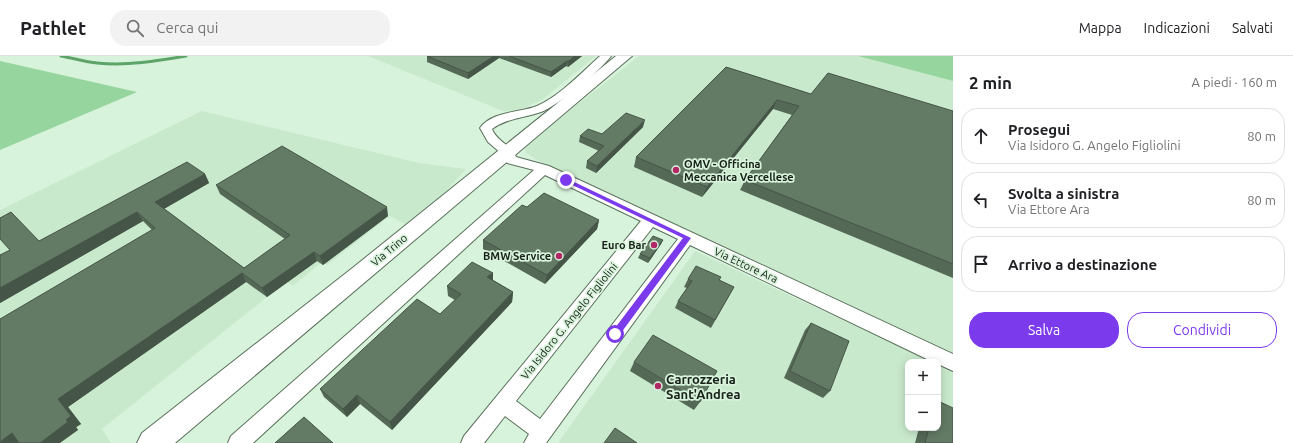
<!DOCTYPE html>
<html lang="it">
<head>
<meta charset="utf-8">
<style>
	body { margin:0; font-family:Ubuntu,sans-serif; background:#f2f2f2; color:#202124 }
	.controls { position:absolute; right:12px; bottom:12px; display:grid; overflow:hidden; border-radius:8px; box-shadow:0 2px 10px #0003 }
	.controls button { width:36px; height:36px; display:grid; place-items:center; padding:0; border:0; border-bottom:1px solid #e0e0e0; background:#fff; color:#202124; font:20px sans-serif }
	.stop { position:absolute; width:12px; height:12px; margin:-9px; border:3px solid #7c3aed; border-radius:50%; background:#fff }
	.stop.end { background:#7c3aed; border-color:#fff; box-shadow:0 1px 4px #0008 }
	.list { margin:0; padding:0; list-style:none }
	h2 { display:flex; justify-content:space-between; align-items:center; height:52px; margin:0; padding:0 16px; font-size:17px }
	h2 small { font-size:13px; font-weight:400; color:#757577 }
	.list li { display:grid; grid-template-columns:26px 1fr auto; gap:12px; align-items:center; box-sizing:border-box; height:56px; margin:0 8px 8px; padding:0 8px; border:1px solid #e0e0e0; border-radius:16px }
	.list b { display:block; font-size:15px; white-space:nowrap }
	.list p { margin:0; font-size:13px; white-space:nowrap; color:#757577 }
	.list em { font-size:13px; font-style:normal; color:#757577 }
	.actions { display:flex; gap:8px; padding:12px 16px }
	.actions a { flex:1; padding:9px 0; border:1px solid #7c3aed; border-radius:16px; text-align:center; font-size:14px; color:#7c3aed }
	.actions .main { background:#7c3aed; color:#fff }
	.icon { flex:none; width:22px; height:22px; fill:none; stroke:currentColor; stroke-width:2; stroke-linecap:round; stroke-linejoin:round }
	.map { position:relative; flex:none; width:953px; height:387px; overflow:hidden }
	header { display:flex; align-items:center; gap:24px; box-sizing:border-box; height:56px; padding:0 20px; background:#fff; border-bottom:1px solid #e0e0e0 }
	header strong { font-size:19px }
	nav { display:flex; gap:22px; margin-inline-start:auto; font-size:14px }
	.search { width:280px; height:36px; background:#f2f2f2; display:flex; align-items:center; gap:10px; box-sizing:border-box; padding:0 14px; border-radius:16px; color:#757577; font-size:15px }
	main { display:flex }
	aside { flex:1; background:#fff }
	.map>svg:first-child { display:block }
	.built { fill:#c9e9cc }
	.green { fill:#96d69e }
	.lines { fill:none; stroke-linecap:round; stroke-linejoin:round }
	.stream { stroke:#5da468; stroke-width:3 }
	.minor-casing { stroke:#59705b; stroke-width:2 }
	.primary-casing { stroke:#59705b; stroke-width:2 }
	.minor { fill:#fff; fill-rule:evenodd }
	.primary { fill:#fff; fill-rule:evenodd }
	.wall { fill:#556957 }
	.shaded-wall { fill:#455547 }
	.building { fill:#637a65; stroke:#455547 }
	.route { fill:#7c3aed }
	.poi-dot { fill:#b22867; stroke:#d8f3db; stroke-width:1.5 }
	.labels { text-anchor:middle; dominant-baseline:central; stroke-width:3.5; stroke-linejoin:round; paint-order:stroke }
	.poi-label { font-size:11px; font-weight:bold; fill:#182119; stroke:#d8f3db; text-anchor:end }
	.street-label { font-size:11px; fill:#182119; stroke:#d8f3db }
	.near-poi-label { font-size:13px; font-weight:bold; fill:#182119; stroke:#d8f3db; text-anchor:start }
</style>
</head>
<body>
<header>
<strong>Pathlet</strong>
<div class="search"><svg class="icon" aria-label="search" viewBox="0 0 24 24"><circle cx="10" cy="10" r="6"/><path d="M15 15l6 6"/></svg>Cerca qui</div>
<nav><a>Mappa</a><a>Indicazioni</a><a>Salvati</a></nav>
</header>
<main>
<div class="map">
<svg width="953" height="387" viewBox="0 0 953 387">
	<rect width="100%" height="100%" fill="#d8f3db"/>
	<!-- built -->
	<g class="built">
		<polygon points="368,0 596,0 542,44 514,56 503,55"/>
		<polygon points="639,0 858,0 953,25 953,297 537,104 526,97 525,92 531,85"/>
		<polygon points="202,55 419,107 466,113 444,137 405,168 390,160 327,209 322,206 293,230 287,226 267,241 102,373 111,387 0,387 0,154"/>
		<polygon points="695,195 932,306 908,306 908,372 938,372 938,309 953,316 953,387 558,387"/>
	</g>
	<!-- green -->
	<g class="green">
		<polygon points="858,0 953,0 953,25"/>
		<polygon points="0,5 137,36 0,94"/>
	</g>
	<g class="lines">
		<!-- stream -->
		<path class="stream" d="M61,0c12,2 24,6 36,7 30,3 60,-2 89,-7"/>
		<!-- minor casing -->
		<g class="minor-casing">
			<path id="minor" d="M600,0h11c-12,16 -52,49 -70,56 -16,6 -34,6 -49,17 5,13 20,16 24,28l33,9 404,188v17l-15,-7v-2h-5l-243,-117 -144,198h-22l5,-9 -24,-18 -21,27h-23l3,-7 177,-215 -96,-46 -292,268h-25l3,-7 303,-266 -27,-7 -5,-9 -14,-12 -8,-14c12,-17 39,-15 57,-22 24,-11 44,-33 63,-50zM653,171l25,12 -138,180 -24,-18z"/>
		</g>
		<!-- primary casing -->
		<g class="primary-casing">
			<polygon id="primary" points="616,0 632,0 175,387 137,387 142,377 355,210"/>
		</g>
		<!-- minor -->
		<use href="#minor" class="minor"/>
		<!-- primary -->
		<use href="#primary" class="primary"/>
	</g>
	<!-- wall -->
	<g class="wall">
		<polygon points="427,0 582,0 568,11 566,10 551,21 499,2 468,23 427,6"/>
		<polygon points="726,11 811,38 953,55 953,222 740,134 745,124 792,59 773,53 702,141 634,111 636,101"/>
		<polygon points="643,71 596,117 586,112 587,105 599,95 579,86 580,80 602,78"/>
		<polygon points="205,118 209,127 164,153 244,212 285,183 220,138 216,129 388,160 323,209 317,205 267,241 246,226 68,351 81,368 76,371 78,374 0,387 152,174 143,165 0,247 0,199 39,185"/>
		<polygon points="527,151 599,164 597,173 545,228 483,193 483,184"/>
		<polygon points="663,184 661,188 648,207 638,202 640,198"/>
		<polygon points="493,217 493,224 513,236 512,246 392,374 360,348 347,361 324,341 320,333 440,258 455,244 448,240 447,230"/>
		<polygon points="721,221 719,224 734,231 711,272 675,252 678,245 687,232 684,231 688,223"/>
		<polygon points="811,267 830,335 823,342 784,322 805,274"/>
		<polygon points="634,306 700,346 694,354 630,315"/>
		<polygon points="919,372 938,372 953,387 915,387"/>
	</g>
	<!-- shaded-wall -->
	<g class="shaded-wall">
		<polygon points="494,0 499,0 499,2 468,23 468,17"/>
		<polygon points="575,0 582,0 568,11 569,5"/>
		<polygon points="567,5 566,10 551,21 551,16"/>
		<polygon points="777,44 773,53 702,141 707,131"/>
		<polygon points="645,64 643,71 596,117 597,110"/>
		<polygon points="205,118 209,127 160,155 155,146"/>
		<polygon points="387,151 388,160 323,209 320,200"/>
		<polygon points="137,156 143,165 0,247 0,232"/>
		<polygon points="599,164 597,173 545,228 547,219"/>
		<polygon points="663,184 661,188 648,207 650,202"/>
		<polygon points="314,196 317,205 267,241 262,232"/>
		<polygon points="242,217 246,226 68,351 81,368 76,371 78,374 60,387 40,387 66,364 58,343"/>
		<polygon points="493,217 493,226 487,221"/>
		<polygon points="513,236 512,246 392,374 390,366"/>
		<polygon points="357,339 360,348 347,361 343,353"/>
		<polygon points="12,377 20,387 0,387 0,386"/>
	</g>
	<!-- building -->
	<g class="building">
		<polygon points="427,0 494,0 468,17"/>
		<polygon points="509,0 575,0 569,5 567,5 551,16"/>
		<polygon points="726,11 811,38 828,17 953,55 953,208 745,124 799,50 777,44 707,131 636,101"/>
		<polygon points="626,57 645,64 597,110 587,105 604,90 580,80 588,73 602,78"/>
		<polygon points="282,90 387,151 320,200 314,196 262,232 242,217 58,343 71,360 66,364 68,366 40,387 19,387 12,377 0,386 0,263 155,172 137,156 0,232 0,199 10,194 0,183 0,162 11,156 39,185 187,106 205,118 155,146 244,212 290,179 216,129"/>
		<polygon points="544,137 599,164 547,219 483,184 522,149 527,151"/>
		<polygon points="653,180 663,184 650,202 640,198"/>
		<polygon points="472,206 493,217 487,221 513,236 390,366 357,339 343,353 320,333 417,243 440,258 461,238 447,230"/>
		<polygon points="696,210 721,221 719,224 734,231 715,264 678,245 692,225 688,223"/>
		<polygon points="811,267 849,285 830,335 790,315"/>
		<polygon points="653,279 717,315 700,346 634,306"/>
		<polygon points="938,345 953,352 953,387 925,387 929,372 938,372"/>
		<polygon points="304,361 333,387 275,387"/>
		<polygon points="615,372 637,387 604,387"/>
	</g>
	<!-- route -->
	<polygon class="route" points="564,123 568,123 691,182 618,281 612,281 612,276 683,182 564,125"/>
	<!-- markers -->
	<g class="poi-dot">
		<circle cx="676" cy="114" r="4"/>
		<circle cx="654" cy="189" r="4"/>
		<circle cx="559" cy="200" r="4"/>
		<circle cx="658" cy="330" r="4"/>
	</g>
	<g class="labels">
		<!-- poi labels -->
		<g class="poi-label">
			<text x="684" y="108" text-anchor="start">OMV - Officina<tspan x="684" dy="13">Meccanica Vercellese</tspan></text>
			<text x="646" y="189">Euro Bar</text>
			<text x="551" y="200">BMW Service</text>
		</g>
		<!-- street labels -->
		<g class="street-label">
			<text transform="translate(389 194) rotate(-40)">Via Trino</text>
			<text transform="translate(746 209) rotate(25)">Via Ettore Ara</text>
			<text transform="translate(569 265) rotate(-51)">Via Isidoro G. Angelo Figliolini</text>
		</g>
		<!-- near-poi labels -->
		<g class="near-poi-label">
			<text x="666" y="323">Carrozzeria<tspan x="666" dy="15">Sant'Andrea</tspan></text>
		</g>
	</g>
</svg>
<div class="controls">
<button>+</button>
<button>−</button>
</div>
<div class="stop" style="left:615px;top:278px"></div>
<div class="stop end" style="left:566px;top:124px"></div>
</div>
<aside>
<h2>2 min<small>A piedi · 160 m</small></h2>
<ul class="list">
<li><svg class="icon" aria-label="ahead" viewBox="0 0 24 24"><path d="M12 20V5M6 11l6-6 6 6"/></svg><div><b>Prosegui</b><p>Via Isidoro G. Angelo Figliolini</p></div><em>80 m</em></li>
<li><svg class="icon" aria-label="left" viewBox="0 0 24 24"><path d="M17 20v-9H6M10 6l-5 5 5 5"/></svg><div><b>Svolta a sinistra</b><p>Via Ettore Ara</p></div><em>80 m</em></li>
<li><svg class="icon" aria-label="arrive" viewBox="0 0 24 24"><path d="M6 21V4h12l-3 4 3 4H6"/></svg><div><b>Arrivo a destinazione</b></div></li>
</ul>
<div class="actions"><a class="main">Salva</a><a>Condividi</a></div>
</aside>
</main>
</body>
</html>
